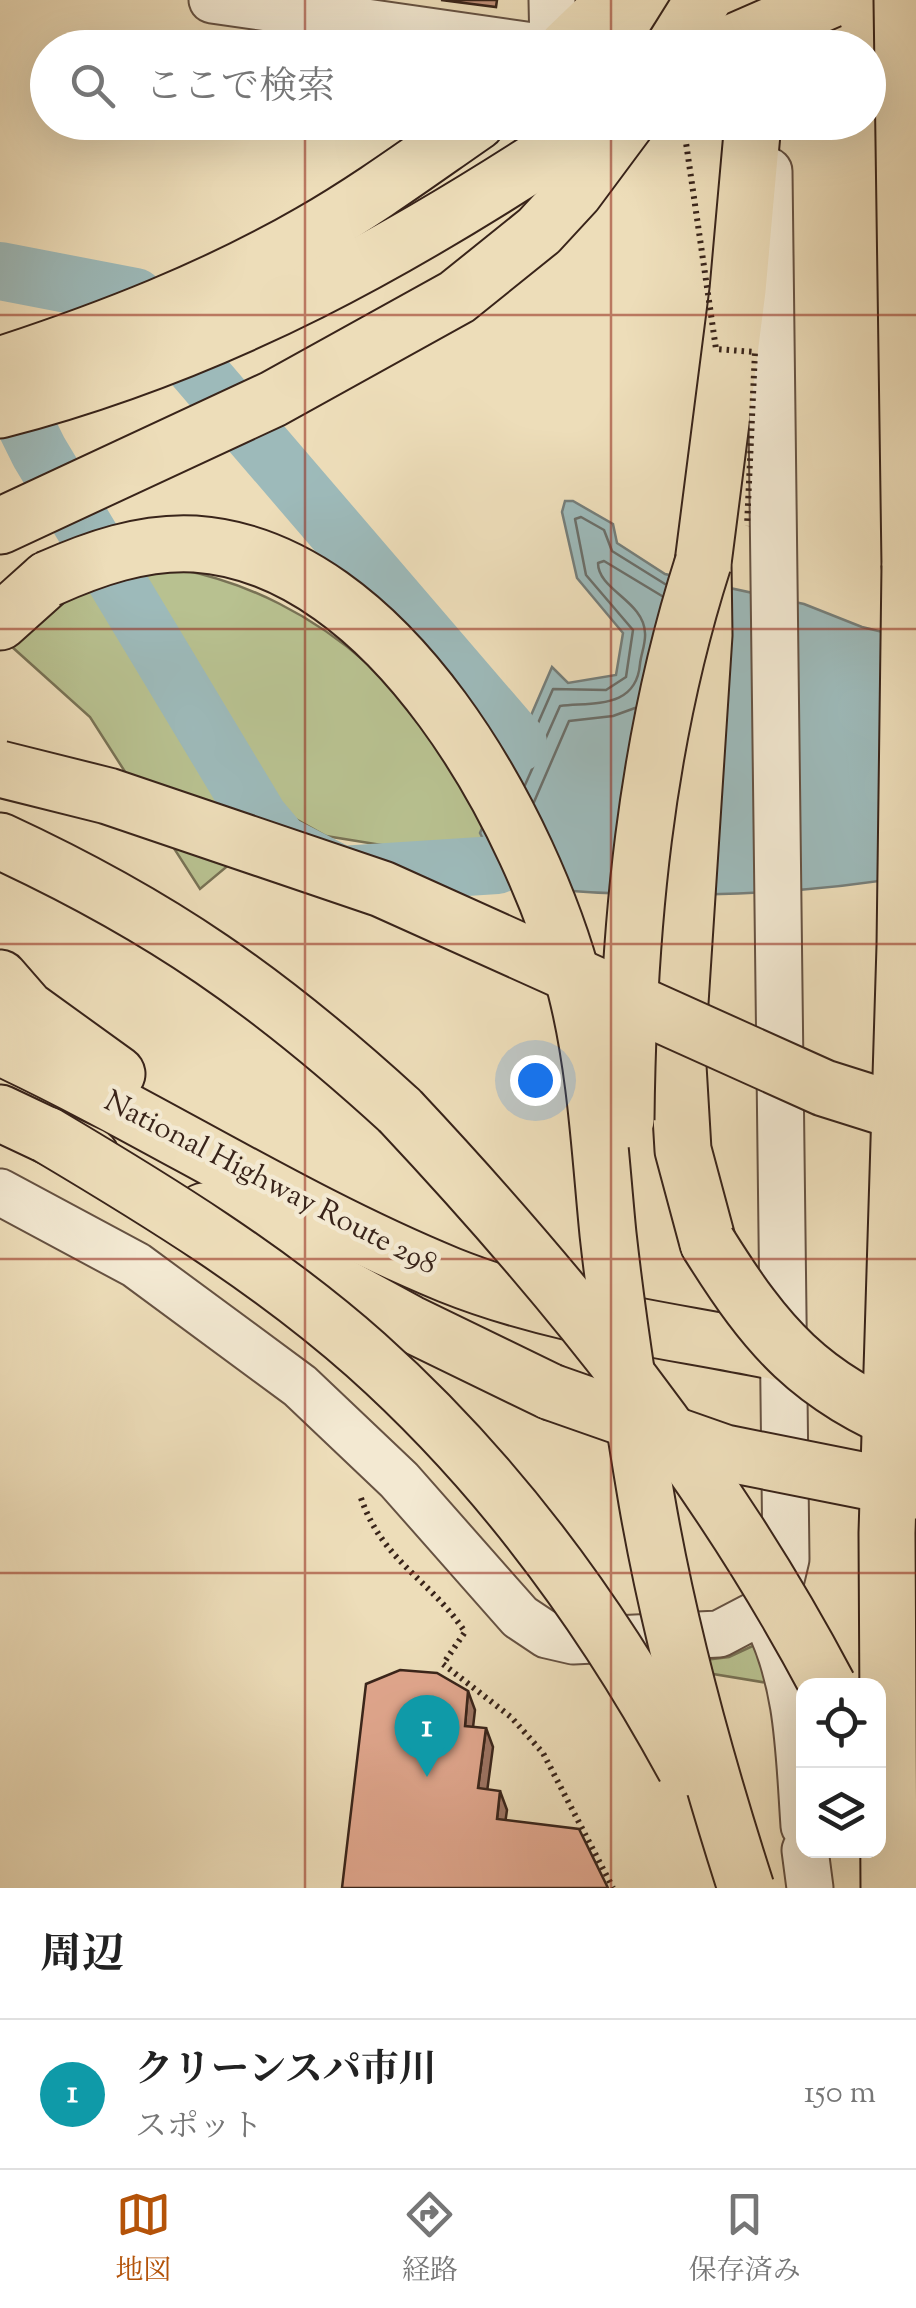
<!DOCTYPE html>
<html lang="ja">
<head>
<meta charset="utf-8">
<style>
	body { margin:0; font-family:"Sorts Mill Goudy","Noto Serif JP",serif; background:#f6f6f6; color:#222 }
	.controls { position:absolute; right:30px; bottom:30px; display:grid; overflow:hidden; border-radius:20px; box-shadow:0 10px 40px #0002 }
	.controls button { width:90px; height:90px; display:grid; place-items:center; padding:0; border:0; border-bottom:2px solid #e0e0e0; background:#fff; color:#222; font:50px sans-serif }
	.you { position:absolute; left:535px; top:1080px; width:35px; height:35px; margin:-25px; border:8px solid #fff; border-radius:50%; background:#1a73e8; box-shadow:0 0 0 15px #1a73e833 }
	.badge { display:grid; place-items:center; width:65px; height:65px; border-radius:50%; background:#b45309; color:#fff; font-size:32px; font-weight:700 }
	.pin { position:absolute; translate:-50% -82px; filter:drop-shadow(0 2px 5px #0008) }
	.pin::after { content:''; position:absolute; top:52px; width:35px; height:30px; background:inherit; clip-path:polygon(0 0,100% 0,50% 100%) }
	.list { margin:0; padding:0; list-style:none }
	h2 { display:flex; justify-content:space-between; align-items:center; height:130px; margin:0; padding:0 40px; font-size:42px }
	h2 small { font-size:32px; font-weight:400; color:#767676 }
	.list li { display:grid; grid-template-columns:65px 1fr auto; gap:30px; align-items:center; box-sizing:border-box; height:150px; padding:0 40px; border-top:2px solid #e0e0e0 }
	.list b { display:block; font-size:38px; white-space:nowrap }
	.list p { margin:0; font-size:32px; white-space:nowrap; color:#767676 }
	.list em { font-size:32px; font-style:normal; color:#767676 }
	.icon { flex:none; width:55px; height:55px; fill:none; stroke:currentColor; stroke-width:2; stroke-linecap:round; stroke-linejoin:round }
	.map { position:relative; flex:none; width:916px; height:1888px; overflow:hidden }
	.search { position:absolute; background:#fff; box-shadow:0 10px 40px #0002; left:30px; right:30px; top:30px; height:110px; display:flex; align-items:center; gap:25px; box-sizing:border-box; padding:0 35px; border-radius:55px; color:#767676; font-size:38px }
	.sheet { height:280px; background:#fff }
	nav { display:flex; justify-content:space-around; align-items:center; box-sizing:border-box; height:140px; border-top:2px solid #e0e0e0; background:#fff; font-size:28px; color:#767676 }
	nav a { display:grid; justify-items:center; gap:5px }
	nav .on { color:#b45309 }
	.map>svg:first-child { display:block }
	.green { fill:#b8c190; stroke:#787255; stroke-width:2.5 }
	.water { fill:#9dbaba; stroke:#757e7a; stroke-width:2.5 }
	.lines { fill:none; stroke-linecap:round; stroke-linejoin:round }
	.shore { stroke:#6b6f6a; stroke-width:2.5 }
	.river { stroke:#9dbaba; stroke-width:58 }
	.minor-casing { stroke:#665242; stroke-width:49 }
	.highway-casing { stroke:#39241a; stroke-width:59 }
	.path { stroke:#39241a; stroke-width:6; stroke-dasharray:2.5 5; stroke-linecap:butt }
	.minor { stroke:#f3e9d2; stroke-width:45 }
	.highway { stroke:#edddb9; stroke-width:55 }
	.highway-bridge-casing { stroke:#39241a; stroke-width:59; stroke-linecap:butt }
	.path-bridge { stroke:#39241a; stroke-width:6; stroke-dasharray:2.5 5; stroke-linecap:butt }
	.highway-bridge { stroke:#edddb9; stroke-width:55 }
	.wall { fill:#c18f79; stroke:#39241a; stroke-width:2.5 }
	.shaded-wall { fill:#9d7463; stroke:#39241a; stroke-width:2.5 }
	.building { fill:#e0a68d; stroke:#39241a; stroke-width:2.5 }
	.grid { fill:none; stroke:#8f2418; stroke-width:2.5; stroke-opacity:0.55 }
	.labels { text-anchor:middle; dominant-baseline:central; stroke-width:9; stroke-linejoin:round; paint-order:stroke }
	.street-label { font-size:30px; fill:#39241a; stroke:#f3e9d2 }
</style>
</head>
<body>
<div class="map">
<svg width="916" height="1888" viewBox="0 0 916 1888">
	<rect width="100%" height="100%" fill="#edddb9"/>
	<filter id="stains"><feTurbulence type="fractalNoise" baseFrequency=".002" numOctaves="4"/><feColorMatrix values="0 0 0 0 .2 0 0 0 0 .09 0 0 0 0 .02 0 0 0 .5 -.17"/></filter>
	<radialGradient id="worn" r=".72"><stop offset=".6" stop-color="#630" stop-opacity="0"/><stop offset="1" stop-color="#630" stop-opacity=".3"/></radialGradient>
	<!-- green -->
	<g class="green">
		<path d="M178,569c142,27 261,136 309,271l-81,9 -80,-13 -32,-18 -21,-17 -147,-226z"/>
		<polygon points="94,582 249,848 200,889 90,717 11,646 27,624"/>
		<polygon points="759,1643 780,1685 701,1672 680,1663 729,1657"/>
	</g>
	<!-- water -->
	<path class="water" d="M565,501h8l40,23 4,19 48,31 139,30 58,23 54,13v235c-127,23 -281,25 -410,10l-26,-52 72,-166 16,16 48,-8 7,-42 -46,-55 -15,-66z"/>
	<g class="lines">
		<!-- shore -->
		<g class="shore">
			<polyline points="517,771 553,689 606,690 626,677 633,630 586,575 575,519 581,517 604,530 612,551 665,584"/>
			<path d="M525,785l35,-79c34,-4 76,3 80,-42 1,-10 6,-21 5,-31 -1,-32 -47,-43 -47,-70l6,-2 58,35"/>
			<polyline points="534,802 569,721 613,716 635,708"/>
		</g>
		<!-- river -->
		<g class="river">
			<polyline points="0,271 135,297 518,743"/>
			<polyline points="0,373 39,452 259,818 281,844 341,875 497,865"/>
		</g>
		<!-- minor casing -->
		<g class="minor-casing">
			<g id="minor">
				<polyline points="212,0 547,48"/>
				<polyline points="552,0 553,48"/>
				<polyline points="0,1192 136,1265 300,1386 399,1480 520,1617 547,1635 573,1641 719,1634 763,1611 779,1588 786,1559 769,171"/>
				<path d="M766,1618c33,65 33,136 38,208"/>
				<polyline points="805,1850 810,1888"/>
			</g>
		</g>
		<!-- highway casing -->
		<g class="highway-casing">
			<g id="highway">
				<polyline points="902,0 910,566"/>
				<polyline points="566,48 616,0"/>
				<polyline points="626,48 652,0"/>
				<path d="M0,365c107,-35 213,-76 310,-132 58,-33 112,-73 167,-111"/>
				<path d="M0,410c223,-58 406,-161 596,-288"/>
				<polyline points="0,526 273,399 457,297 539,231 575,192 627,122"/>
				<polyline points="0,622 48,579"/>
				<path d="M0,841c162,75 269,150 400,270"/>
				<polyline points="0,978 27,1009 117,1074"/>
				<path d="M0,1047c152,71 293,164 449,228 107,43 221,55 333,78"/>
				<polyline points="0,1113 91,1156"/>
				<polyline points="204,1211 409,1323 551,1392"/>
				<polyline points="708,1243 683,1150 677,1049 704,635 703,563 738,290 753,122"/>
			</g>
		</g>
		<!-- path -->
		<path class="path" d="M361,1498c22,64 69,81 104,134l-22,32 68,53 32,36 70,135"/>
		<!-- minor -->
		<use href="#minor" class="minor"/>
		<!-- highway -->
		<use href="#highway" class="highway"/>
		<!-- highway-bridge casing -->
		<g class="highway-bridge-casing">
			<g id="highway-bridge">
				<polyline points="673,48 703,0"/>
				<polyline points="720,48 830,0"/>
				<path d="M48,579c45,-20 95,-38 147,-35 195,13 338,280 381,446 20,79 24,163 32,244 10,90 24,179 39,268 23,132 58,259 99,386"/>
				<polyline points="0,769 108,796 382,889 824,1088 916,1117"/>
				<path d="M400,1111c166,177 314,359 428,575"/>
				<path d="M626,1120c2,-189 19,-376 77,-557"/>
				<path d="M47,1135c111,66 222,134 319,220 130,116 236,260 319,413"/>
				<path d="M708,1243c60,96 101,143 208,187"/>
				<polyline points="551,1392 725,1453 916,1491"/>
				<polyline points="889,1888 887,1533 905,946 910,566"/>
			</g>
		</g>
		<!-- path-bridge -->
		<polyline class="path-bridge" points="683,122 716,349 755,352 747,526"/>
		<!-- highway-bridge -->
		<use href="#highway-bridge" class="highway-bridge"/>
	</g>
	<!-- wall -->
	<polygon class="wall" points="441,0 497,0 496,7"/>
	<!-- shaded-wall -->
	<g class="shaded-wall">
		<polygon points="468,1691 475,1710 471,1745 465,1726"/>
		<polygon points="486,1728 493,1747 485,1807 478,1788"/>
		<polygon points="500,1791 507,1810 503,1838 497,1819"/>
	</g>
	<!-- building -->
	<polygon class="building" points="400,1670 437,1673 468,1691 465,1726 486,1728 478,1788 500,1791 497,1819 579,1829 608,1888 342,1888 366,1684"/>
	<!-- grid -->
	<path class="grid" d="M305,0v48M611,0v48M305,122v1766M611,122v1766M0,315h916M0,629h916M0,944h916M0,1259h916M0,1573h916"/>
	<g class="labels">
		<!-- street labels -->
		<g class="street-label">
			<text transform="translate(270 1184) rotate(27)">National Highway Route 298</text>
		</g>
	</g>
	<rect width="100%" height="100%" filter="url(#stains)"/>
	<rect width="100%" height="100%" fill="url(#worn)"/>
</svg>
<div class="controls">
<button><svg class="icon" aria-label="locate" viewBox="0 0 24 24"><circle cx="12" cy="12" r="6"/><path d="M12 2v4M12 18v4M2 12h4M18 12h4"/></svg></button>
<button><svg class="icon" aria-label="layers" viewBox="0 0 24 24"><path d="M12 4l9 5-9 5-9-5zM3 14l9 5 9-5"/></svg></button>
</div>
<div class="you"></div>
<div class="pin badge" style="left:427px;top:1777px;background:#0f9aa8">1</div>
<div class="search"><svg class="icon" aria-label="search" viewBox="0 0 24 24"><circle cx="10" cy="10" r="6"/><path d="M15 15l6 6"/></svg>ここで検索</div>
</div>
<section class="sheet">
<h2>周辺<small></small></h2>
<ul class="list">
<li><span class="badge" style="background:#0f9aa8">1</span><div><b>クリーンスパ市川</b><p>スポット</p></div><em>150 m</em></li>
</ul>
</section>
<nav>
<a class="on"><svg class="icon" aria-label="map" viewBox="0 0 24 24"><path d="M3 6l6-2 6 2 6-2v14l-6 2-6-2-6 2zM9 4v14M15 6v14"/></svg>地図</a>
<a><svg class="icon" aria-label="directions" viewBox="0 0 24 24"><path d="M12 3l9 9-9 9-9-9zM9 14v-3h6M13 9l2 2-2 2"/></svg>経路</a>
<a><svg class="icon" aria-label="saved" viewBox="0 0 24 24"><path d="M7 4h10v16l-5-4-5 4z"/></svg>保存済み</a>
</nav>
</body>
</html>
